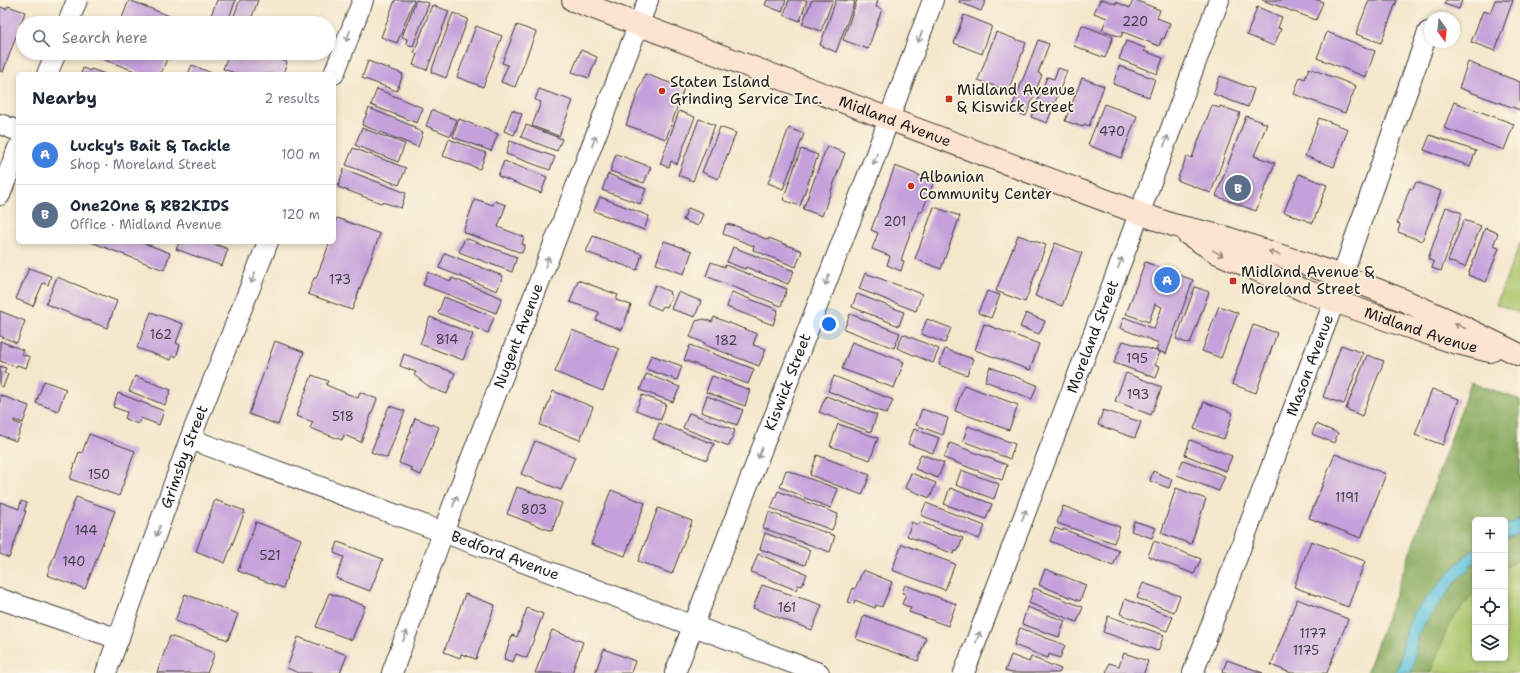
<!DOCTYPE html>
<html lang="en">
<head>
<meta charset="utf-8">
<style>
	body { margin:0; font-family:"Shantell Sans",sans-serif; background:#f6f6f7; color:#1f2937 }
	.controls { position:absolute; right:12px; bottom:12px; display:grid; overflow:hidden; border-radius:6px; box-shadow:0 2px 6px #0003 }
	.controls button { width:36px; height:36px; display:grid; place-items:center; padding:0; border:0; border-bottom:1px solid #e0e1e3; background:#fff; color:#1f2937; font:20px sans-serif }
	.compass { position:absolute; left:1424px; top:12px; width:36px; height:36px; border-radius:50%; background:#fff; box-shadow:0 2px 6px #0003; rotate:165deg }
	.you { position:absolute; left:829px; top:324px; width:14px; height:14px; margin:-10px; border:3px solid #fff; border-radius:50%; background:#1a73e8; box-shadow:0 0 0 6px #1a73e833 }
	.badge { display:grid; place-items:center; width:26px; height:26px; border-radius:50%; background:#c8321e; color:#fff; font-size:13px; font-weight:700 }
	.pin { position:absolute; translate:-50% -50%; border:2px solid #fff; box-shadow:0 1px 4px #0006 }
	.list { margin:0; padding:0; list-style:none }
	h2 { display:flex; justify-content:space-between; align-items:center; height:52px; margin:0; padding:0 16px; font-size:17px }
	h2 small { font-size:13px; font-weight:400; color:#747a83 }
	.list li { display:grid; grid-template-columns:26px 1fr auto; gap:12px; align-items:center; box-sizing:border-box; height:60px; padding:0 16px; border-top:1px solid #e0e1e3 }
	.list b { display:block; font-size:15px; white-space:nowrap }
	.list p { margin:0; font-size:13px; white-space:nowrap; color:#747a83 }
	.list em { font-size:13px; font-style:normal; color:#747a83 }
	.icon { flex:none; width:22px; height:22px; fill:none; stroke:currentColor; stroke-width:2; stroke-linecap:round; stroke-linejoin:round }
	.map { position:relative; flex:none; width:1520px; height:673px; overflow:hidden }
	.search { position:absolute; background:#fff; box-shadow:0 2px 6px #0003; left:16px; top:16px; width:320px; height:44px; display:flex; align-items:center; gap:10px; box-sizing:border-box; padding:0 14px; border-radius:22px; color:#747a83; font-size:15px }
	.panel { position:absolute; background:#fff; box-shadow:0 2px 6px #0003; left:16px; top:72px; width:320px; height:172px; border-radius:6px }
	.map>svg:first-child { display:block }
	.green { fill:#acc66d; stroke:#647144; fill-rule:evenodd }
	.forest { fill:#89ab60; stroke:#52643e }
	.water { fill:#5fc3dd; stroke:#3e707c }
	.building { fill:#c5a1db }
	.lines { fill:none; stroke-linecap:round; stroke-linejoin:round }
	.street-casing { stroke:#3c3a36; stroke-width:22 }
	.secondary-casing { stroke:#3c3a36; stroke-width:24 }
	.street { stroke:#fff; stroke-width:20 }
	.secondary { stroke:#fde4d0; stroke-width:22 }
	.oneway { stroke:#999 }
	.oneway2 { stroke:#988a7f }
	.poi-dot { fill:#c8321e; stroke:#fcf5e5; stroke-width:1.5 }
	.labels { text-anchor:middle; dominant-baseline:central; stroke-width:3.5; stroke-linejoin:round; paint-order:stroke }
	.number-label { font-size:13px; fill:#463d4c }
	.poi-label { font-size:15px; fill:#1c1c1c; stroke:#fcf5e5; text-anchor:start }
	.street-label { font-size:15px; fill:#1c1c1c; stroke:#fcf5e5 }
</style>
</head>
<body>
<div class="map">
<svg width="1520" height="673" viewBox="0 0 1520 673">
	<rect width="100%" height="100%" fill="#fcf5e5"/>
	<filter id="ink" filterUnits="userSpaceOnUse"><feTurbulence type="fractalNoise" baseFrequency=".025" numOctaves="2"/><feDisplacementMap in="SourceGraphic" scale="8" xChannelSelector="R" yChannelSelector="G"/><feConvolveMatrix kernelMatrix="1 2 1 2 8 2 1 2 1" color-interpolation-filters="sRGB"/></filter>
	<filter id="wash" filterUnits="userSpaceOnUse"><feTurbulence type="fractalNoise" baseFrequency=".012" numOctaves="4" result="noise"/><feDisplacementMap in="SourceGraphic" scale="16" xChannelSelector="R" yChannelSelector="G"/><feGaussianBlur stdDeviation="0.9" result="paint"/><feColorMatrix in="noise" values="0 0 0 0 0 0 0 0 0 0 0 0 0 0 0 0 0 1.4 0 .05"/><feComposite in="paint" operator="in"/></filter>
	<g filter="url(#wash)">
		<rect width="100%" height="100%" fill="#f4e7cc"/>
		<!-- green -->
		<g class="green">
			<polygon points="1520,243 1520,313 1496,304"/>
			<path d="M1471,382l49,18v273h-153zM1475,520h30v138h-30z"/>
		</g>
		<!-- forest -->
		<g class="forest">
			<polygon points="1471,382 1520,400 1520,519 1505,526 1505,520 1475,520 1475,548 1458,563 1426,600 1405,633 1400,662 1395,673 1367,673"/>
			<polygon points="1520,533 1520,559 1505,567 1505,539"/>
			<path d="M1475,562v29l-26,33 -19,49h-19c6,-14 3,-30 9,-43l37,-50z"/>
		</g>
		<!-- water -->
		<g class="water">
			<polygon points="1520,519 1520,533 1505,539 1505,526"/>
			<path d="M1475,548v14l-18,18 -37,50c-6,13 -3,29 -9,43h-16l5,-11 5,-29 8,-20 45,-50z"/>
		</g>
		<g id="blocks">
			<!-- building -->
			<g class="building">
				<polygon points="129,0 177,19 175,23 120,23"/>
				<polygon points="217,0 236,0 227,23 208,23"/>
				<polygon points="240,0 258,0 250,23 231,23"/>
				<polygon points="395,0 414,0 397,43 381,37"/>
				<polygon points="416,0 429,3 413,46 406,44 407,39 402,37"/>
				<polygon points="767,0 786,0 782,12 765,5"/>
				<polygon points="789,0 807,0 800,21 784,15"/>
				<polygon points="812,0 833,0 821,31 802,24"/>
				<polygon points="836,0 855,1 836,52 820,45"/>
				<polygon points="857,0 878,0 876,7 882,9 868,49 843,40"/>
				<polygon points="960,0 986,0 981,11 959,2"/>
				<polygon points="1100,0 1105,0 1116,4 1116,2 1130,8 1133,0 1135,0 1160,10 1157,18 1170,23 1164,39 1162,38 1159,46 1123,32 1121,37 1102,30 1107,18 1094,13"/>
				<polygon points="1262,0 1318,0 1323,2 1316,20"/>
				<polygon points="1369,0 1397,0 1381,43 1356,34"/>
				<polygon points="1446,0 1462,0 1459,9 1444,4"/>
				<polygon points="1495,0 1513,0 1495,51 1471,42 1483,11 1490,13"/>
				<polygon points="432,5 449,11 427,70 413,65 417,54 414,53"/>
				<polygon points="8,6 25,12 3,72 0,71 0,7 6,9"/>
				<polygon points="1257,7 1282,17 1278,28 1281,29 1274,46 1247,35"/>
				<polygon points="453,13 468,19 446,78 431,72"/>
				<polygon points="964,15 992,26 982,54 954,43"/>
				<polygon points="517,25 536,32 515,87 501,82 508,65 502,63"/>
				<polygon points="1082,25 1113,37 1105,58 1074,46"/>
				<polygon points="476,26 502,36 483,87 457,77"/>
				<polygon points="996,32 1026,43 1008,91 978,80"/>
				<polygon points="1327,32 1375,51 1366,77 1317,58"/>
				<polygon points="1038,40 1049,44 1038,73 1042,75 1026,116 1011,110"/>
				<polygon points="1126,41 1145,48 1144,51 1163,58 1157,74 1119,59"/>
				<polygon points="581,50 597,57 589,78 572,72"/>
				<polygon points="104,53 160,53 168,56 161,74 143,74 102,59"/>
				<polygon points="229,53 263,53 287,62 283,74 238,74 223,69"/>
				<polygon points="368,61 403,74 397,91 362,78"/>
				<polygon points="1468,62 1520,82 1520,110 1459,88"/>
				<polygon points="192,65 214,74 188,74"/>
				<polygon points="1119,66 1155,79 1149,97 1113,84"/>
				<polygon points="83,68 90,71 91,69 105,74 81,74"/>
				<polygon points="1058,68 1067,71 1047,123 1031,117 1047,77 1054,79"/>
				<polygon points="1309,68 1356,86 1345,113 1294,94 1300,77 1305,79"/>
				<polygon points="645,74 684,88 666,139 626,125"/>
				<polygon points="1220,76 1254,89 1248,107 1213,94"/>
				<polygon points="1082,78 1104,86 1089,126 1084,124 1083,127 1065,121"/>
				<polygon points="377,89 423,108 417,123 371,105"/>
				<polygon points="539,89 573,101 559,136 532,126 541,102 535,100"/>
				<polygon points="1454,102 1514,124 1504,150 1444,128"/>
				<polygon points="1104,104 1137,116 1121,158 1088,145"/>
				<polygon points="1212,105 1219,108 1220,106 1240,113 1211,193 1177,180 1187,156 1192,158"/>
				<polygon points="369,108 415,127 414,129 423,132 418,147 362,125"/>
				<polygon points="432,110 457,120 451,136 426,126"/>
				<polygon points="512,110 522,114 514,135 504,131"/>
				<polygon points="679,111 695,117 677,164 671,161 669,167 660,164"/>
				<polygon points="1246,116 1267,124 1254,156 1275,163 1256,211 1216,196"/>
				<polygon points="1319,118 1348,129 1334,167 1305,156"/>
				<polygon points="459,119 498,134 491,151 453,137"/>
				<polygon points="699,119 715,125 693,181 678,175"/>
				<polygon points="526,125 562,139 557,151 521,137"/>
				<polygon points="720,127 736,133 718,179 702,172"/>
				<polygon points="362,128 405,144 398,162 355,145"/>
				<polygon points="789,128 804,134 783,189 768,183"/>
				<polygon points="1430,135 1476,151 1470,166 1424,150"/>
				<polygon points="449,139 486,153 480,169 443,156"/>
				<polygon points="510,141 555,157 550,170 506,154"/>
				<polygon points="827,146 845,153 822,216 803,209"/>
				<polygon points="353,148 406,168 399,185 346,165"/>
				<polygon points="801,149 818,155 800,206 783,200"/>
				<polygon points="616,154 651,167 644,183 610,171"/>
				<polygon points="504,161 547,177 541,193 498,176"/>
				<polygon points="895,166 934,181 922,212 920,211 912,232 911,231 901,260 904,261 901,271 887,265 890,256 872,249 878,233 871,230"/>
				<polygon points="344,169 406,193 401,208 382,202 381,203 338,187"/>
				<polygon points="608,174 646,189 640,204 602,190"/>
				<polygon points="1299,174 1327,185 1313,223 1284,212"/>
				<polygon points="1416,182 1441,191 1422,241 1398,232 1400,224 1397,223 1410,188 1413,189"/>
				<polygon points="600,197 649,216 644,230 594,211"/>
				<polygon points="475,199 493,205 495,201 506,205 498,227 524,237 522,244 525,245 522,253 463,232"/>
				<polygon points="934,207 960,216 941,269 915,259"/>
				<polygon points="1446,207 1462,213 1441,271 1432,268 1434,262 1428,259"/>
				<polygon points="688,208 703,214 698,226 683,220"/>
				<polygon points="337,218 380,234 352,310 308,294 314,278 316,278 330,242 334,242 334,225"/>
				<polygon points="1464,220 1481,226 1465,267 1448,261"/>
				<polygon points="726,224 736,226 768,240 769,238 802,251 796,267 753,250 754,246 723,234"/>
				<polygon points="1485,228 1498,233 1493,246 1499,248 1486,282 1468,275"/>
				<polygon points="1018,235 1046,245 1025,302 996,291"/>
				<polygon points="593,236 642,254 637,270 586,252"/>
				<polygon points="465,238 517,257 512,272 459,252"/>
				<polygon points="664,241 692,251 684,274 656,264"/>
				<polygon points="91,242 141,242 170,253 164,270"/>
				<polygon points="185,242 209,242 228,249 222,266 176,249 179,243 184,244"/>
				<polygon points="1055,243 1082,253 1062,306 1035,296"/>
				<polygon points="733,247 794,271 788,284 746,267 745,269 727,262"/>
				<polygon points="445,253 503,276 497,291 439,268"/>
				<polygon points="711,262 725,267 725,265 787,289 781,306 706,276"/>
				<polygon points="1145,262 1193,280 1166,354 1156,350 1159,343 1120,328 1124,317 1154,329 1162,307 1155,304 1149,322 1126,314"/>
				<polygon points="29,268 51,276 48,285 43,283 33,306 16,299"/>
				<polygon points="428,272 451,281 452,278 502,298 496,313 423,285"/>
				<polygon points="865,273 922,294 916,311 859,289"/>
				<polygon points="57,277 117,301 107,328 46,304"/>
				<polygon points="578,280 618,295 616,300 631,305 622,330 596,320 599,312 570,302"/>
				<polygon points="655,285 670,292 669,294 672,296 667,307 663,306 661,310 647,304"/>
				<polygon points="1195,287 1209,292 1190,344 1176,339"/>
				<polygon points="987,291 1000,295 991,318 978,313"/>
				<polygon points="678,292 701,301 695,317 671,309"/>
				<polygon points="732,292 778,310 773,325 727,307"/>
				<polygon points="857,294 904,312 899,326 852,307"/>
				<polygon points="444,297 494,317 488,333 438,313"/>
				<polygon points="1219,306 1238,313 1221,358 1202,351"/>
				<polygon points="0,311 25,321 17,343 0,336"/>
				<polygon points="151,312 183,324 176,343 180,345 176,357 173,355 171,360 137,348"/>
				<polygon points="1026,313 1045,321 1039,334 1020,327"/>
				<polygon points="850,314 900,333 894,348 844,329"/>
				<polygon points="430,317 473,334 463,360 420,344"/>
				<polygon points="714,317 757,334 753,345 766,349 759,366 705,345 705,343 690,337 696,321 704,319 712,322"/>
				<polygon points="927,319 951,328 945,343 921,334"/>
				<polygon points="984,324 1039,344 1030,370 975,350"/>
				<polygon points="1253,325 1277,333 1256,393 1232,384"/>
				<polygon points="572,330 619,349 603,391 555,372"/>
				<polygon points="903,334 939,349 933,363 897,348"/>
				<polygon points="0,341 23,350 21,354 30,357 26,368 17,365 16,367 0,361"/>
				<polygon points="275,341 304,352 278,425 249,414"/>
				<polygon points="1123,341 1160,352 1155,365 1160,366 1156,378 1114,363"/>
				<polygon points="852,342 904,362 894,388 842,369"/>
				<polygon points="690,345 754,369 748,384 684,360"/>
				<polygon points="1341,345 1363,353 1344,404 1323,397"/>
				<polygon points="945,349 973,359 967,375 939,365"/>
				<polygon points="404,354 455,373 447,394 431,388 414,375 416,372 400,366"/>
				<polygon points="651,355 682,366 677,380 646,369"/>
				<polygon points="1367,355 1384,361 1362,416 1346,409"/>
				<polygon points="0,366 6,368 4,373 8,374 3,387 0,386"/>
				<polygon points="990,367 1037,385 1032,399 985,381"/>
				<polygon points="1126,373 1162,387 1151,415 1115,401"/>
				<polygon points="646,374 680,387 673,402 640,390"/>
				<polygon points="312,375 328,381 326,385 358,398 360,392 377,399 361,442 344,435 342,440 310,428 313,422 296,416"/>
				<polygon points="135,376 171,390 165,405 129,391"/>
				<polygon points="712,376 750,390 745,406 706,392"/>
				<polygon points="834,376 893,400 887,414 828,391"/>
				<polygon points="44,381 66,389 58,411 36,403"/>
				<polygon points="964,385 1018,405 1009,430 955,411"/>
				<polygon points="1432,389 1459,399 1443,445 1415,435"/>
				<polygon points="553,391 593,407 580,440 540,425"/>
				<polygon points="118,393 164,411 159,425 141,418 138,424 125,419 127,412 113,407"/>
				<polygon points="0,395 29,406 23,423 14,420 14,422 22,425 16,441 0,435"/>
				<polygon points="642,395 666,404 661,420 636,410"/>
				<polygon points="707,396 743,410 737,425 701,412"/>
				<polygon points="826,396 877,415 871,432 819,412"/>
				<polygon points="1204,402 1233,413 1224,439 1194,429"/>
				<polygon points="389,406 405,411 387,458 371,452"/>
				<polygon points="922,409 948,418 943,435 916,425"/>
				<polygon points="1103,410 1141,422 1135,438 1098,425"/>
				<polygon points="689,413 735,430 729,446 683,428"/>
				<polygon points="415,418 439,427 421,475 411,471 412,468 399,463"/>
				<polygon points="659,423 714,444 707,460 653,439"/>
				<polygon points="838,424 878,438 870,460 830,446"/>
				<polygon points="1316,424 1338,433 1334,443 1312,434"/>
				<polygon points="968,426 1015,444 1010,459 963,441"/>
				<polygon points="914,429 939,438 933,453 908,444"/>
				<polygon points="89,434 135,451 119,496 70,479 79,452 82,453"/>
				<polygon points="1190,440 1232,456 1226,471 1185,455"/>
				<polygon points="535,441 575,457 561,490 521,474"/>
				<polygon points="950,443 1007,465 1002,480 944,458"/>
				<polygon points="921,454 944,463 938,478 915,469"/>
				<polygon points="1335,454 1386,474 1361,538 1309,518"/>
				<polygon points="817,455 870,475 862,495 810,475"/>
				<polygon points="1183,460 1225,476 1219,491 1177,475"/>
				<polygon points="786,470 838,489 831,508 800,496 800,495 780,487"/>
				<polygon points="961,470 999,484 994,499 956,485"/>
				<polygon points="1153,471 1172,479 1169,488 1150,481"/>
				<polygon points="911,473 936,483 930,498 905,488"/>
				<polygon points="517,487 562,503 552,531 507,514"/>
				<polygon points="950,488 992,504 986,519 944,504"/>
				<polygon points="1176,488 1206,499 1191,544 1161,533"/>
				<polygon points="611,490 645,503 625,556 591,544"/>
				<polygon points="778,491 838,514 832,530 771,508"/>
				<polygon points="76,497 115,511 85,589 47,575"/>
				<polygon points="215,500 245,511 225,563 196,551"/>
				<polygon points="21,501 27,503 24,511 26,511 9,558 0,554 0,502 19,509"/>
				<polygon points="926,503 985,526 979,539 921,515"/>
				<polygon points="1063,506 1120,527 1114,543 1057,523"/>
				<polygon points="658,508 692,521 672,574 638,561"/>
				<polygon points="769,512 835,536 830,552 763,528"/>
				<polygon points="1134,521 1156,528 1152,538 1131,531"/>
				<polygon points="256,522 301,539 283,588 238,571"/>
				<polygon points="912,522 918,525 920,522 963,538 958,551 955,551 954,554 907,536"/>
				<polygon points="1055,528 1063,531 1063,529 1119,551 1113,566 1050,541"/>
				<polygon points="765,533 810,550 805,565 760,549"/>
				<polygon points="1154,541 1201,559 1194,574 1148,556"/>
				<polygon points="1311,541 1365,561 1348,607 1294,587"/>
				<polygon points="338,542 383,559 370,591 336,578 344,557 334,553"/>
				<polygon points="902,544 955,564 945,590 892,570"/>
				<polygon points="758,554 807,574 802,586 798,585 796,590 751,572"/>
				<polygon points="1045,569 1086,585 1080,601 1039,585"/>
				<polygon points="863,570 892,582 882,607 876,605 875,608 855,600 854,604 848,602 853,588 855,589"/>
				<polygon points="1143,583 1180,596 1174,612 1137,598"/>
				<polygon points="762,585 822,605 812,630 753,608"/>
				<polygon points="905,585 956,604 948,626 909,612 911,608 902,604 906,594 902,593"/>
				<polygon points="1034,588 1083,607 1077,622 1029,603"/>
				<polygon points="329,593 365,606 352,640 316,627"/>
				<polygon points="185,594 238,614 228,640 175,621"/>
				<polygon points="465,594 495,605 476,659 461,654 460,658 444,652"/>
				<polygon points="1125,599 1173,617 1167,631 1120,614"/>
				<polygon points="1297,599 1348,619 1327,673 1291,673 1271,665"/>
				<polygon points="1027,607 1065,621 1059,637 1022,624"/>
				<polygon points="527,608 543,614 527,658 516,654 513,662 504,659 512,635 517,637"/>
				<polygon points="864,615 926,638 918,661 856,639"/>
				<polygon points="1108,616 1164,635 1158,651 1103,632"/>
				<polygon points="1020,628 1065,645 1060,658 1049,654 1048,658 1014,645"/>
				<polygon points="552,630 583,642 572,673 535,673"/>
				<polygon points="170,636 215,653 207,673 157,673"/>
				<polygon points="298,637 347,655 340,673 299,673 287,668"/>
				<polygon points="604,649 635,661 631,673 595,673"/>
				<polygon points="1124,653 1148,661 1144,673 1106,673 1109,663 1119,666"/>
				<polygon points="1011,655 1029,662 1031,657 1061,669 1059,673 1012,673 1005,671"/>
				<polygon points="1227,660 1263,673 1222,673"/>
			</g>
		</g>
	</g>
	<g filter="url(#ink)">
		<use href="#blocks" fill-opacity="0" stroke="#3c3a36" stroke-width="1"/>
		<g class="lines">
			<!-- street casing -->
			<g class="street-casing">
				<g id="street">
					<polyline points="68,23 77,0"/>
					<polyline points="47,74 56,53"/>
					<polyline points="334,74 363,0"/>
					<polyline points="0,124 18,131"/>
					<polyline points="0,195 18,148"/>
					<path id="s1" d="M190,439l253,93 376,141"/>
					<polyline points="0,599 119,639"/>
					<path id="s2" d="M106,673l84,-234 78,-197"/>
					<path id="s3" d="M392,673l60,-165 196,-508"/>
					<path id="s4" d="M675,673l201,-519 57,-154"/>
					<path id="s5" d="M964,673l162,-424 93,-249"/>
					<path id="s6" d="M1193,673l141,-371 20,-61 74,-209"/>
				</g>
			</g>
			<!-- secondary casing -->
			<g class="secondary-casing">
				<g id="secondary">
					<path id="s7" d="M573,0l566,213 34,12 51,12 118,39 61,24 56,25 61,30"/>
					<path id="s8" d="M1188,234l30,19 85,37 88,31 63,21 36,9"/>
				</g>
			</g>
			<!-- street -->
			<use href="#street" class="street"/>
			<!-- secondary -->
			<use href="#secondary" class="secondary"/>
		</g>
		<!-- one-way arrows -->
		<defs><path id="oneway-shaft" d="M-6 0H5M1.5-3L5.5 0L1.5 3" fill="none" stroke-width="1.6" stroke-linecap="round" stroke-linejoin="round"/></defs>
		<g class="oneway">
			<use href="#oneway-shaft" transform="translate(348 36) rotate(111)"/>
			<use href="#oneway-shaft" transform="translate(920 37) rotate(110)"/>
			<use href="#oneway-shaft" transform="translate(594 141) rotate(-69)"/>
			<use href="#oneway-shaft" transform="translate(1166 141) rotate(-69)"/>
			<use href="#oneway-shaft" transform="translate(875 159) rotate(111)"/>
			<use href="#oneway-shaft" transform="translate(547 262) rotate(-69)"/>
			<use href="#oneway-shaft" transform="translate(1120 263) rotate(-69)"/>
			<use href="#oneway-shaft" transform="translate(253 278) rotate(111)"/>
			<use href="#oneway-shaft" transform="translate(827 280) rotate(111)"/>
			<use href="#oneway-shaft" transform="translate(760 453) rotate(111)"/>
			<use href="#oneway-shaft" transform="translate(455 501) rotate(-69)"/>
			<use href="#oneway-shaft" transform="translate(1024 515) rotate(-69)"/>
			<use href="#oneway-shaft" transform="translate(158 531) rotate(110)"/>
			<use href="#oneway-shaft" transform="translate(405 636) rotate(-70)"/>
			<use href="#oneway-shaft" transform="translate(978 637) rotate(-69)"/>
		</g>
		<g class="oneway2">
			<use href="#oneway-shaft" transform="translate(1218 253) rotate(28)"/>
			<use href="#oneway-shaft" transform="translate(1274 253) rotate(-162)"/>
			<use href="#oneway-shaft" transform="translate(1460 326) rotate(-155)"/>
		</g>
	</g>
	<!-- markers -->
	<g class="poi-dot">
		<circle cx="662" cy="91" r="4"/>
		<rect x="945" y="95" width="8" height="8" rx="2"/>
		<circle cx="911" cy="186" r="4"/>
		<rect x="1229" y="277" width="8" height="8" rx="2"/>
	</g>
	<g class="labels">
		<!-- number labels -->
		<g class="number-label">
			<text x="1135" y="21">220</text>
			<text x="1112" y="131">470</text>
			<text x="895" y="221">201</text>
			<text x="340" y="279">173</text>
			<text x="161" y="334">162</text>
			<text x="447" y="339">814</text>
			<text x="726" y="340">182</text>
			<text x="1137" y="358">195</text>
			<text x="1138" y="394">193</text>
			<text x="343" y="416">518</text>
			<text x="99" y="474">150</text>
			<text x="1347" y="497">1191</text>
			<text x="534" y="509">803</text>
			<text x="86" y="530">144</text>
			<text x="270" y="555">521</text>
			<text x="74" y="561">140</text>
			<text x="787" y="607">161</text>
			<text x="1313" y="633">1177</text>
			<text x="1306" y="650">1175</text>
		</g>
		<!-- poi labels -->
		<g class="poi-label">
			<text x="670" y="82">Staten Island<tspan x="670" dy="17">Grinding Service Inc.</tspan></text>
			<text x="957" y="90">Midland Avenue<tspan x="957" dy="17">&amp; Kiswick Street</tspan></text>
			<text x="919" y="177">Albanian<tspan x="919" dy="17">Community Center</tspan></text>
			<text x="1241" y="272">Midland Avenue &amp;<tspan x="1241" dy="17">Moreland Street</tspan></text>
		</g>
		<!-- street labels -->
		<g class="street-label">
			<text stroke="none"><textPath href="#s7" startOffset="344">Midland Avenue</textPath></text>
			<text stroke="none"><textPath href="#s8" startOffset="253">Midland Avenue</textPath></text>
			<text stroke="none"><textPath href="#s3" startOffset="360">Nugent Avenue</textPath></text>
			<text stroke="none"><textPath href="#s5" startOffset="360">Moreland Street</textPath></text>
			<text stroke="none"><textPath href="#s6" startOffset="329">Mason Avenue</textPath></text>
			<text stroke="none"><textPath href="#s4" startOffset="312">Kiswick Street</textPath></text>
			<text stroke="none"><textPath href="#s2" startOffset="230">Grimsby Street</textPath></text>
			<text stroke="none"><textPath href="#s1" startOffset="336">Bedford Avenue</textPath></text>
		</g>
	</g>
</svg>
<div class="controls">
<button>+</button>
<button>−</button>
<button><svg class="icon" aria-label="locate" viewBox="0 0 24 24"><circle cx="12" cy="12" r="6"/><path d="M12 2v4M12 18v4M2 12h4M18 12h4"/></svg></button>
<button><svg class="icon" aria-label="layers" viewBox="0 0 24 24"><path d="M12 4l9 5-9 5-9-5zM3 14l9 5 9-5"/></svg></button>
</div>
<svg class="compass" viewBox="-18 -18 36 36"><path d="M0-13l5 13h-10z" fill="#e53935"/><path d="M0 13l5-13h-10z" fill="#747a83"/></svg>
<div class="you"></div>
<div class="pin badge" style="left:1167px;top:280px;background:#3f7fe0">A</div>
<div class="pin badge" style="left:1238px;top:188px;background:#5c6f8a">B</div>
<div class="search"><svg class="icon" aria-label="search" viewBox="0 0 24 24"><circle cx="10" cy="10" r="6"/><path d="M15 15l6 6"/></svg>Search here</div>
<section class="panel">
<h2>Nearby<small>2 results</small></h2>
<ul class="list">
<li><span class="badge" style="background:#3f7fe0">A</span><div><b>Lucky's Bait &amp; Tackle</b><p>Shop · Moreland Street</p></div><em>100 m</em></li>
<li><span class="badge" style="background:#5c6f8a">B</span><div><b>One2One &amp; RB2KIDS</b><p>Office · Midland Avenue</p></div><em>120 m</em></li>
</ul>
</section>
</div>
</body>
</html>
